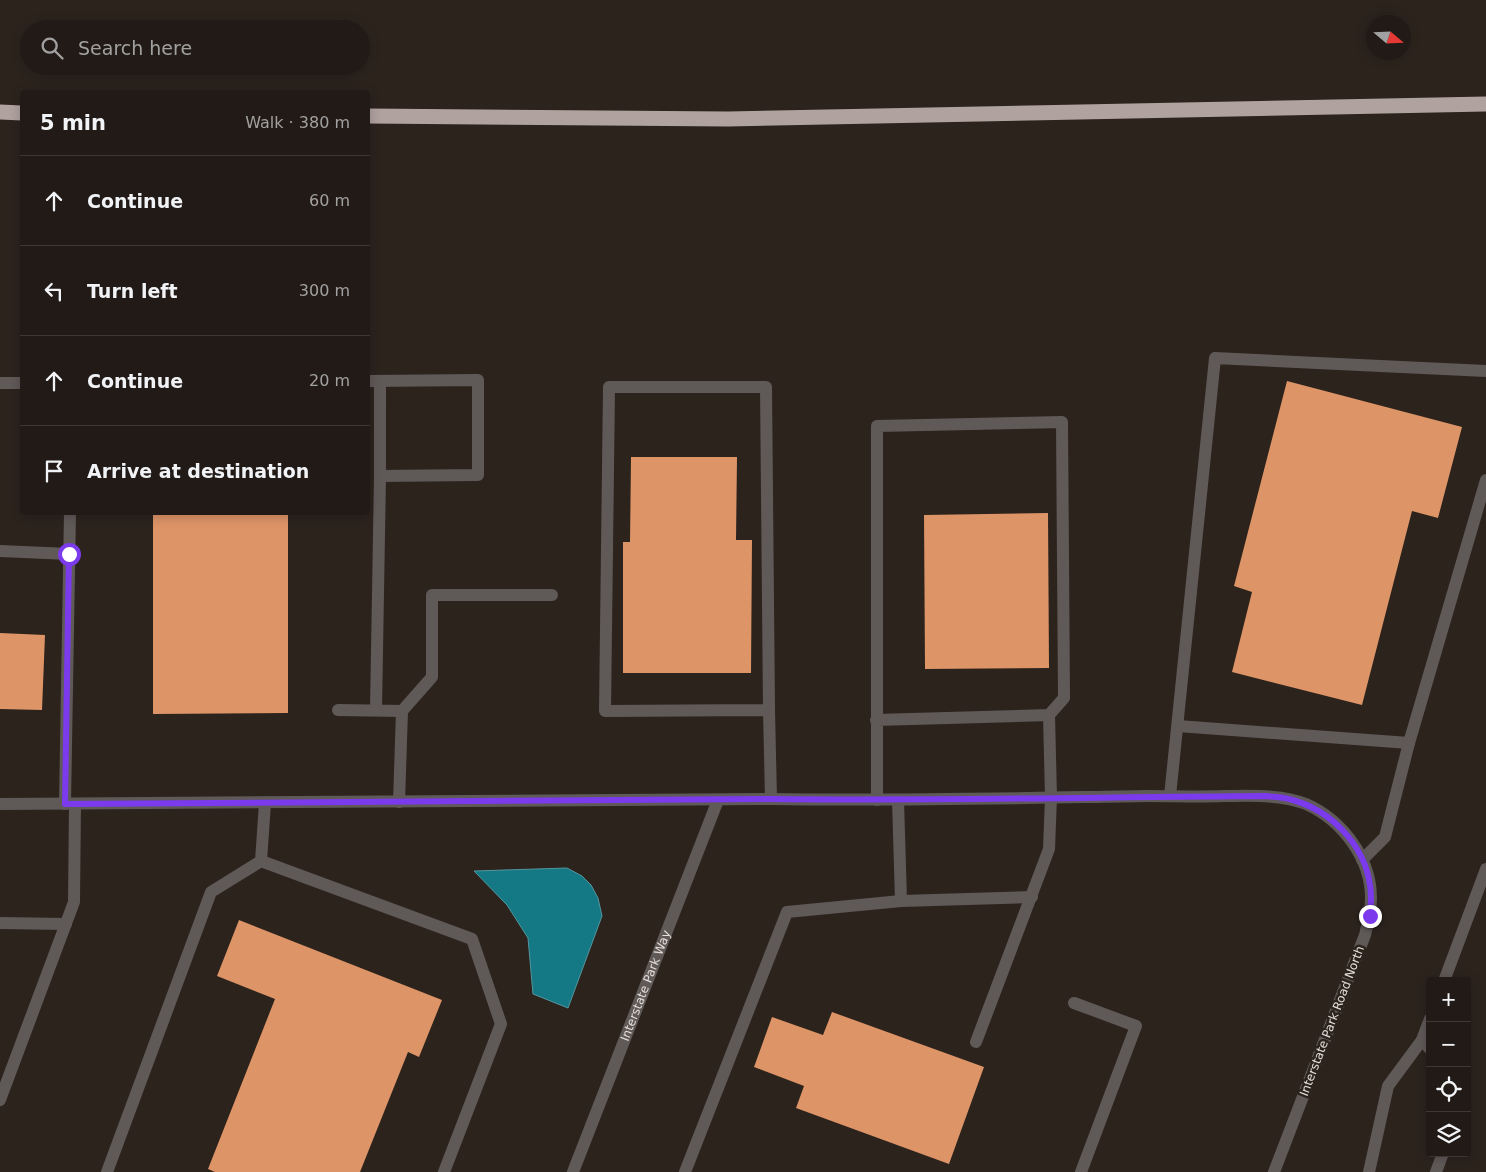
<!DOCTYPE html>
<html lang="en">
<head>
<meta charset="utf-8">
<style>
	body { margin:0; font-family:"DejaVu Sans",sans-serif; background:#29231f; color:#f1f3f6 }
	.controls { position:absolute; right:15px; bottom:15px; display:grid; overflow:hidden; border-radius:5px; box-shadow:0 2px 12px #0003 }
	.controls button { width:45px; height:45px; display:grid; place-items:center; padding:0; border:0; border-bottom:1px solid #3e3835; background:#211a16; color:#f1f3f6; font:25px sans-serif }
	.compass { position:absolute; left:1366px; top:15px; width:45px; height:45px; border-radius:50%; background:#211a16; box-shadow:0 2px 12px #0003; rotate:109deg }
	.stop { position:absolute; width:15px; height:15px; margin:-11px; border:4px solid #7c3aed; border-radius:50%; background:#fff }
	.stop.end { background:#7c3aed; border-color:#fff; box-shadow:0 1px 5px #0008 }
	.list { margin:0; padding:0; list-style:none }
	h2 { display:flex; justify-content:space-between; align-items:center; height:65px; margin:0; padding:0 20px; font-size:21px }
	h2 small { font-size:16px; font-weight:400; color:#a2a1a1 }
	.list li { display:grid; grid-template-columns:32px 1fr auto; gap:15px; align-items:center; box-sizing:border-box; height:90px; padding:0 20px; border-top:1px solid #3e3835 }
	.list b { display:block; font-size:19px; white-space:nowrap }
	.list em { font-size:16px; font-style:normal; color:#a2a1a1 }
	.icon { flex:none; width:28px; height:28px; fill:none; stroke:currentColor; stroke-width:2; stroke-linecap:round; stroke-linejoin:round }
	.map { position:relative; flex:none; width:1486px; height:1172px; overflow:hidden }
	.search { position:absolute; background:#211a16; box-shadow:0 2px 12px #0003; left:20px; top:20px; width:350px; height:55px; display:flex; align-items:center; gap:12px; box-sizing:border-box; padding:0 18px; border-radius:28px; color:#a2a1a1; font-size:19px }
	.panel { position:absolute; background:#211a16; box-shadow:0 2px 12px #0003; left:20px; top:90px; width:350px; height:425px; border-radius:5px }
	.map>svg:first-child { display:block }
	.water { fill:#157885; stroke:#53979e }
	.building { fill:#dd9467 }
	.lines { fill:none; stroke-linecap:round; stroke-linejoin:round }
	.service { stroke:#5f5958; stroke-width:12 }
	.minor { stroke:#5f5958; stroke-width:12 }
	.motorway { stroke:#b0a29e; stroke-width:15 }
	.route { stroke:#7c3aed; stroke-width:6 }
	.labels { text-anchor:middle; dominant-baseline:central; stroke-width:5; stroke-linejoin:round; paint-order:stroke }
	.street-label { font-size:12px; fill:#e4deda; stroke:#2c231d }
</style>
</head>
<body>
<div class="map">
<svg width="1486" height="1172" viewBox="0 0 1486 1172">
	<rect width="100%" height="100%" fill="#2c231d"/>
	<!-- water -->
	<polygon class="water" points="567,868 582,876 591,885 598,898 602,916 568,1008 533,994 528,938 507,905 474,871"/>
	<!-- building -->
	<g class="building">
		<polygon points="1287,381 1462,427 1438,518 1412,511 1362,705 1232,672 1252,592 1234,586"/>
		<polygon points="631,457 737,457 736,540 752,540 751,673 623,673 623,542 630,542"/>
		<polygon points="153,512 288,512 288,713 153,714"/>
		<polygon points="1048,513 1049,668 925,669 924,515"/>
		<polygon points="0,633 45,635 42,710 0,709"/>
		<polygon points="239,920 442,1000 419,1057 408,1052 360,1172 215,1172 208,1169 275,999 217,976"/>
		<polygon points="832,1012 984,1067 949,1164 796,1108 804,1086 754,1067 772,1017 823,1035"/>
	</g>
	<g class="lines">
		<!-- service -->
		<g class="service">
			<polyline points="368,381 478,380 478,475 380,476"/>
			<polyline points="0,383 22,383"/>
			<polyline points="0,551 69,554"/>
			<polyline points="338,710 402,711"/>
			<polyline points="376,710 380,476 380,381"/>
			<polyline points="769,710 605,711 609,387 766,387 769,710 771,799"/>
			<polyline points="876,720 1049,715 1064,698 1062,422 877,426 877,800"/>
			<polyline points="1178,726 1409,743"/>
			<polyline points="1170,796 1215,358 1486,371"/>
			<polyline points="898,800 901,901"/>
			<polyline points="399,802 402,711 432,677 432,595 552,595"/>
			<polyline points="65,804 70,512"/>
			<polyline points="1362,860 1385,837 1409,743 1486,480"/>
			<polyline points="261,861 472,939 501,1024 444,1172"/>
			<polyline points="0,923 66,924"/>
			<polyline points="1444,981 1486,869"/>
			<polyline points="1074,1003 1136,1026 1081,1172"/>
			<polyline points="1430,1019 1422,1040 1430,1049"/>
			<polyline points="976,1042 1049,849 1051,797 1049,715"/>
			<polyline points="0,1100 74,902 75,804"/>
			<polyline points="107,1172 211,892 261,861 265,803"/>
			<polyline points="685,1172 787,912 901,901 1032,897"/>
			<polyline points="1369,1172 1388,1086 1422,1040"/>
			<polyline points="1436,1172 1443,1153"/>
		</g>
		<!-- minor -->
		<g class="minor">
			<path d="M0,804l771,-5c126,2 252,-1 378,-3 25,0 50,1 75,0 27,0 56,-2 82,8 36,16 65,54 65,94 0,13 -3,25 -6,37l-91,237"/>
			<path id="s1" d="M573,1172l145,-372"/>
		</g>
		<!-- motorway -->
		<g class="motorway">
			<polyline points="0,112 22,113"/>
			<polyline points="368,116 728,119 1486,104"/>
		</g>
	</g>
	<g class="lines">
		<!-- route -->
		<path class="route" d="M69,554l-4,250 707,-5c164,2 329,-2 494,-3 7,1 16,1 23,3 44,11 81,50 82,98 0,6 -1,13 -1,19"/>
	</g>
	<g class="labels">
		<!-- street labels -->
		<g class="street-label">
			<text stroke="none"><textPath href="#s1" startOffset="200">Interstate Park Way</textPath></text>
			<text transform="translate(1332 1021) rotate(-69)">Interstate Park Road North</text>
		</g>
	</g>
</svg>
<div class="controls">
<button>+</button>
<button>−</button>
<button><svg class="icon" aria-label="locate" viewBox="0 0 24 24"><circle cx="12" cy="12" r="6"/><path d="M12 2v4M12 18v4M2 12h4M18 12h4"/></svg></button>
<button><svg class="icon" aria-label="layers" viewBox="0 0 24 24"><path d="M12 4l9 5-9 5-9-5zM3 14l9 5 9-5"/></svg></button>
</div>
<svg class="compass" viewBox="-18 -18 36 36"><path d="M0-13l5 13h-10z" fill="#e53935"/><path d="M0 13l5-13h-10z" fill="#a2a1a1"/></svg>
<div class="stop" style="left:69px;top:554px"></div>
<div class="stop end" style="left:1370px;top:916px"></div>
<div class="search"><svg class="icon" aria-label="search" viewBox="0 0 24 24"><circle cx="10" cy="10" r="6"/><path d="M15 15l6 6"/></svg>Search here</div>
<section class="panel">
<h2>5 min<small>Walk · 380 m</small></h2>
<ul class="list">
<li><svg class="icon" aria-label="ahead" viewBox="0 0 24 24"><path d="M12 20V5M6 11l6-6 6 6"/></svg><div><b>Continue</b></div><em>60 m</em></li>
<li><svg class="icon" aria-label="left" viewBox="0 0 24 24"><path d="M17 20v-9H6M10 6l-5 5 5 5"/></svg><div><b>Turn left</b></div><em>300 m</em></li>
<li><svg class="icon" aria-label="ahead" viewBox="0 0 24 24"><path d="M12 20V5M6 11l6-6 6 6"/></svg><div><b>Continue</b></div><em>20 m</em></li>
<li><svg class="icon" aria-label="arrive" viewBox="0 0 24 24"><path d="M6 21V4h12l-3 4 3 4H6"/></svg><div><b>Arrive at destination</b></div></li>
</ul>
</section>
</div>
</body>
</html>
